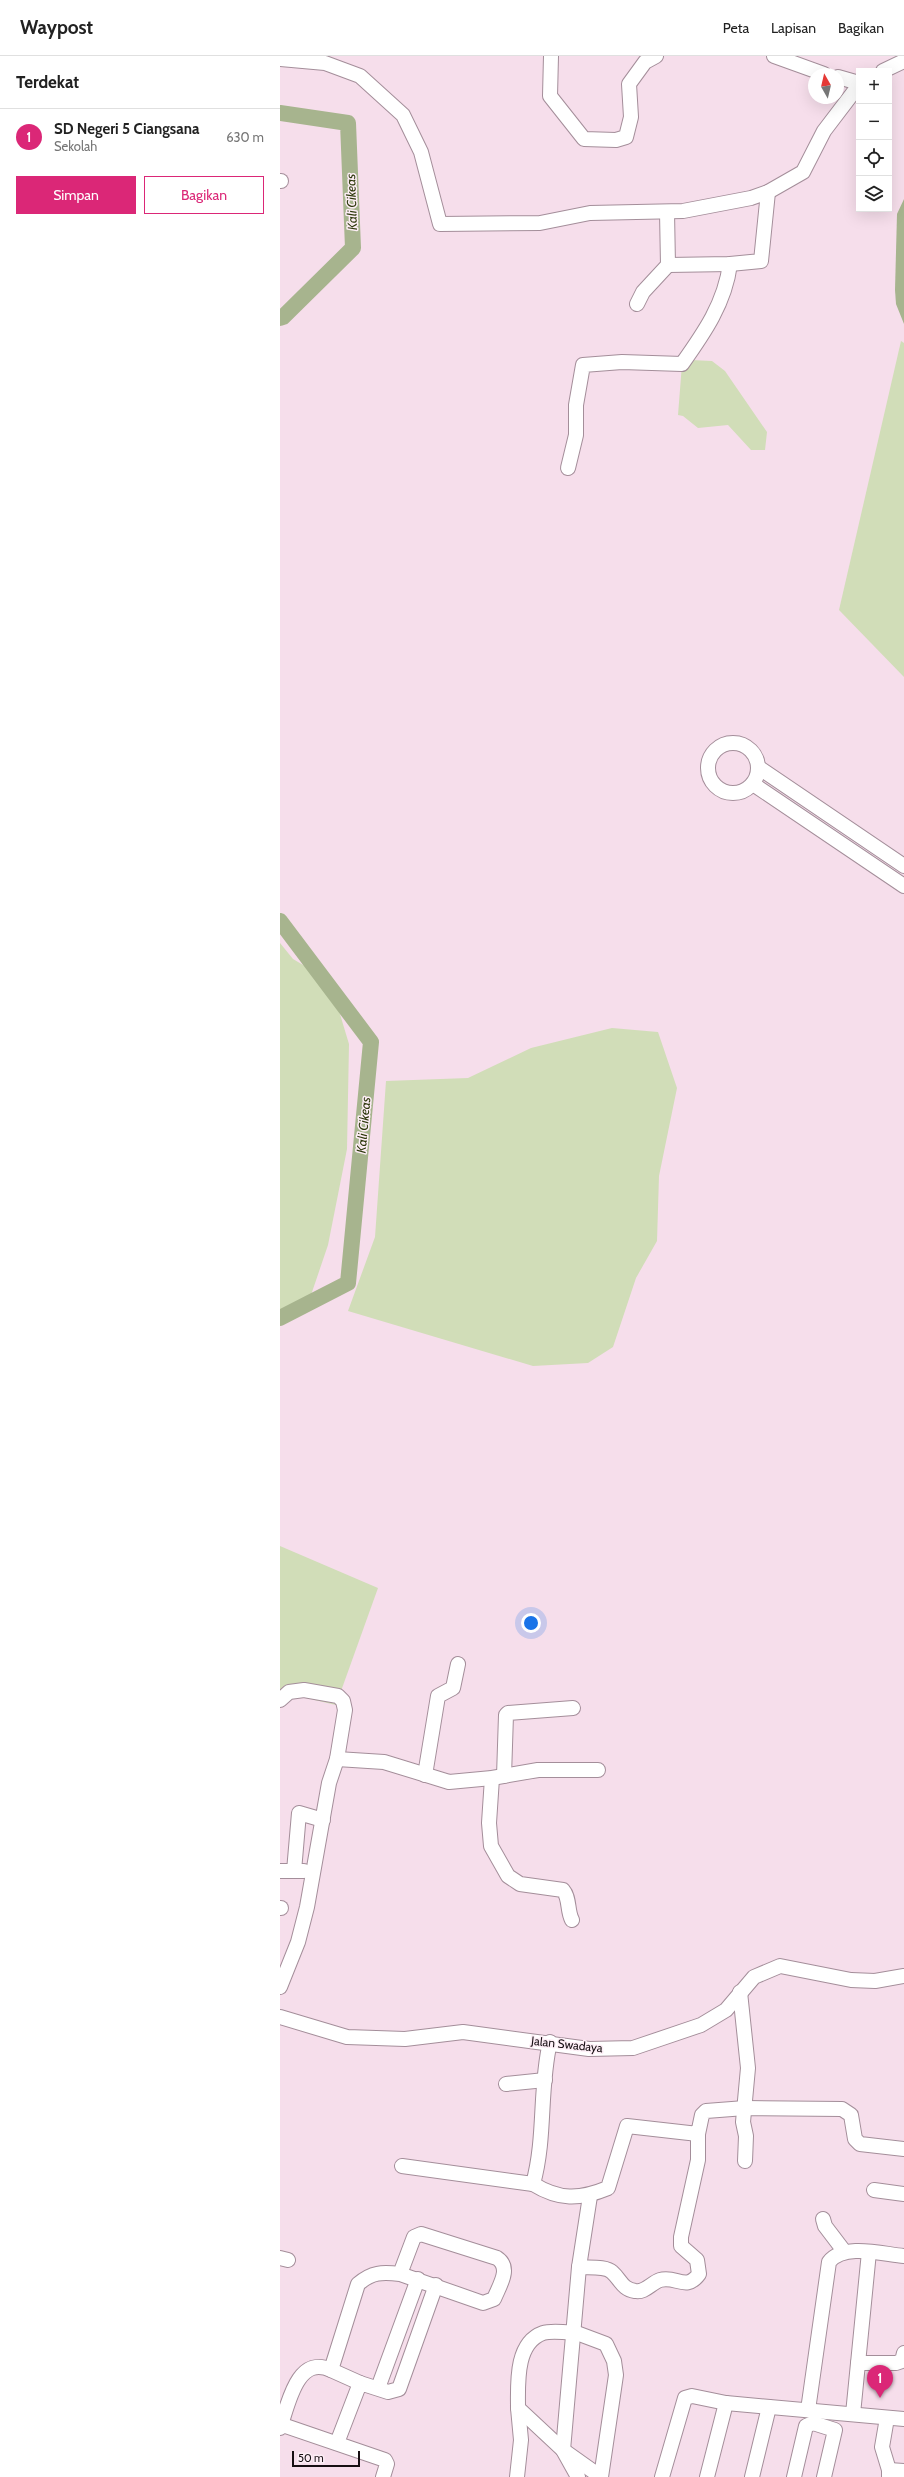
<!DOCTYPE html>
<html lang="id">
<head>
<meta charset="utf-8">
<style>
	body { margin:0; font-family:Cabin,sans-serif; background:#f6f6f6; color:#222 }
	.controls { position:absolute; right:12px; top:12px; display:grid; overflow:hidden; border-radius:0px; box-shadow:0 4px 16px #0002 }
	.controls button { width:36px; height:36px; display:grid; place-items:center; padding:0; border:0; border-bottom:1px solid #e0e0e0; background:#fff; color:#222; font:20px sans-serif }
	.compass { position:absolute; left:528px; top:12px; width:36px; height:36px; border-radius:50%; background:#fff; box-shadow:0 4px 16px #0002; rotate:352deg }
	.scale { position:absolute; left:12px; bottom:10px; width:68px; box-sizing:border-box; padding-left:4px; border:2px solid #170f13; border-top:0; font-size:11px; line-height:14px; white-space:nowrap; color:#170f13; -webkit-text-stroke:3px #fdeef6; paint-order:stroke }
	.you { position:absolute; left:251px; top:1567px; width:14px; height:14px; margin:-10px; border:3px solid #fff; border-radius:50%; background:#1a73e8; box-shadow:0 0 0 6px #1a73e833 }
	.badge { display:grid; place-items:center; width:26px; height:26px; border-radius:50%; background:#db2777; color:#fff; font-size:13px; font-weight:700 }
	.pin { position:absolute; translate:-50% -33px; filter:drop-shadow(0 1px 2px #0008) }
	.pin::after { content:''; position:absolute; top:21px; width:14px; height:12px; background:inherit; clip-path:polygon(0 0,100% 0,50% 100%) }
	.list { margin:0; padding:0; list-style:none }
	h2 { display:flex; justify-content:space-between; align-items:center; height:52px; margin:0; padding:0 16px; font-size:17px }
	h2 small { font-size:13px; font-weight:400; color:#767676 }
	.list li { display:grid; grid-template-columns:26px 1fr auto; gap:12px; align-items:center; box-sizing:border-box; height:56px; padding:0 16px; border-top:1px solid #e0e0e0 }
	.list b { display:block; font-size:15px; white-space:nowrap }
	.list p { margin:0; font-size:13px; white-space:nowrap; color:#767676 }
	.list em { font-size:13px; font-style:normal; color:#767676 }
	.actions { display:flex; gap:8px; padding:12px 16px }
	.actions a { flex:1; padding:9px 0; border:1px solid #db2777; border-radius:0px; text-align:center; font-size:14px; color:#db2777 }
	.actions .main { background:#db2777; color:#fff }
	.icon { flex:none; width:22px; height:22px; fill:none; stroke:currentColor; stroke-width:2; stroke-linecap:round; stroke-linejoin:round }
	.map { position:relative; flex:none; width:624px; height:2421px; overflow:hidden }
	header { display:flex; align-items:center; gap:24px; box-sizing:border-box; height:56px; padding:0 20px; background:#fff; border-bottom:1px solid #e0e0e0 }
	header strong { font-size:19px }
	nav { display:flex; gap:22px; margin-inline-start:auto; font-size:14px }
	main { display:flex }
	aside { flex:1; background:#fff }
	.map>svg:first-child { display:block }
	.green { fill:#d1ddb8 }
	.water { fill:#a7b48e }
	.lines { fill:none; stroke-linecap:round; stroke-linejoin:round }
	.river { stroke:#a7b48e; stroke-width:16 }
	.minor-casing { stroke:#a48e9a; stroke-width:16 }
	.minor { stroke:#fff; stroke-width:14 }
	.labels { text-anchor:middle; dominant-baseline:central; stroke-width:3; stroke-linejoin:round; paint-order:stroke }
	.street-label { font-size:12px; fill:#170f13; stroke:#fdeef6 }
	.water-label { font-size:13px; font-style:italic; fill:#2d380b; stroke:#fdeef6 }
</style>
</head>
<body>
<header>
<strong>Waypost</strong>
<nav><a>Peta</a><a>Lapisan</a><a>Bagikan</a></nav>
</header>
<main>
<aside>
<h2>Terdekat<small></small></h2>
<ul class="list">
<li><span class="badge">1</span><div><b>SD Negeri 5 Ciangsana</b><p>Sekolah</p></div><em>630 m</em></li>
</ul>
<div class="actions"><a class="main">Simpan</a><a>Bagikan</a></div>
</aside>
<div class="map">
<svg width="624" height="2421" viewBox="0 0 624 2421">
	<rect width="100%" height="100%" fill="#f6deeb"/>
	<!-- green -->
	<g class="green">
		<polygon points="621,285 624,287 624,621 559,554"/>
		<polygon points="411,304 432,305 445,315 487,376 485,394 471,394 448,369 418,372 403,360 398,359 402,308"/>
		<polygon points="0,887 13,903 50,925 69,988 67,1093 48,1189 30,1242 0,1256"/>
		<polygon points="332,972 378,976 397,1032 379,1120 377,1185 356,1222 333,1291 308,1307 253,1310 68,1255 95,1181 106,1025 188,1022 251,992"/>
		<polygon points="0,1490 98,1532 56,1649 0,1636"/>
	</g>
	<!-- water -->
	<polygon class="water" points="624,143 624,268 616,248 615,234 617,158"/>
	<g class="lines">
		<!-- river -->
		<g class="river">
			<polyline points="0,57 68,67 73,192 3,261 0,262"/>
			<polyline points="0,865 91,986 68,1227 0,1262"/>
		</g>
		<!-- minor casing -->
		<g class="minor-casing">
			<g id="minor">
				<polyline points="271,0 270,40 304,83 336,84 346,81 351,61 349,28 365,6 376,0"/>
				<polyline points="494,0 544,18"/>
				<polyline points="0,3 45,7 80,20 123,59 141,96 160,168 260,167 310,157 403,155 471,142 488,136 523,116 544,75 579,29"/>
				<polyline points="603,15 624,5"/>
				<polyline points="558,21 579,27"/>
				<polyline points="0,125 1,125"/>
				<polyline points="388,209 450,208 481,205 488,136"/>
				<polyline points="357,248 363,236 388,209 387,156"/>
				<path d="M288,412l8,-33v-30l7,-40 39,-3 60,2c22,-31 43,-61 48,-100"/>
				<circle cx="453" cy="712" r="25"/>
				<polyline points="478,711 624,810"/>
				<polyline points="473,728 624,830"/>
				<polyline points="0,1644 9,1636 24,1634 58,1640 63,1645 65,1654 57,1703 49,1727 27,1851 18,1886 0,1931"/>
				<polyline points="57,1703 104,1706 169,1726 212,1722 258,1714 318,1714"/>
				<polyline points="145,1719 158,1640 173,1632 178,1608"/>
				<polyline points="224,1720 226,1659 228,1657 293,1652"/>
				<path d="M212,1722l-3,45 2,23 17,30 12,8 43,6c7,8 4,21 9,30"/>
				<polyline points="0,1815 24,1815"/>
				<polyline points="14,1815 19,1757 43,1764"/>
				<polyline points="0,1852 1,1852"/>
				<polyline points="460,1936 468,2012 463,2066 466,2080 465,2105"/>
				<polyline points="0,1961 67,1981 125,1983 183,1976 309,1993 353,1992 421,1969 446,1954 474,1921 500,1910 571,1924 595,1925 624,1920"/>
				<polyline points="226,2028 265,2024"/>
				<path d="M122,2110l131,18c13,-47 6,-95 17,-142"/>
				<path d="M253,2128c26,16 46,16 75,4l19,-62 71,8 4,-19 4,-4 39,-3 97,1 9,6 4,24 5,5 44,5"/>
				<polyline points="594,2134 624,2138"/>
				<polyline points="543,2163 545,2170 564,2195"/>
				<polyline points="0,2202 8,2204"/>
				<path d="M299,2211c9,1 27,-1 33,5 9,8 10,17 23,19 10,2 16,-8 25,-11 16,-5 26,12 39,-6l-2,-14 -16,-14v-9l17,-77v-26"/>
				<path d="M294,2276l32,12 8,17 2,14 -15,102 -38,-27 -45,-42c0,-24 -3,-65 25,-75 9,-3 23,0 31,-1z"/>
				<polyline points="578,2307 616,2307 622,2305 624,2297"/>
				<polyline points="51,2314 80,2327"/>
				<polyline points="98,2332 138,2223"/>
				<path d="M528,2354l21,-148c15,-19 53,-8 75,-6"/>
				<polyline points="573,2358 589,2196"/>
				<polyline points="607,2362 602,2391 609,2414 609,2421"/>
				<polyline points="0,2368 105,2404 107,2408 103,2421"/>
				<path d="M0,2372c8,-23 17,-74 51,-58l27,-86c14,-12 24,-12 42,-10l83,29 11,-4c5,-13 18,-31 3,-41l-76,-24 -7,3 -14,37"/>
				<polyline points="57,2387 80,2327 108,2336 119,2333 156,2229"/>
				<polyline points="609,2414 624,2415"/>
				<polyline points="237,2421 241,2384 238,2352"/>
				<polyline points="298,2421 283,2394 299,2211 310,2140"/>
				<polyline points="382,2421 405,2342 412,2340 446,2347 624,2363"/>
				<polyline points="427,2421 446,2347"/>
				<polyline points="472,2421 489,2351"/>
				<polyline points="514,2421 526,2370 533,2367 555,2374 544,2421"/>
			</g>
		</g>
		<!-- minor -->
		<use href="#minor" class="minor"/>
	</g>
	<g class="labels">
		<!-- street labels -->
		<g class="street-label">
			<text transform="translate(287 1988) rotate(6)">Jalan Swadaya</text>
		</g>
		<!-- water labels -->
		<g class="water-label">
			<text transform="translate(71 146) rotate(-92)">Kali Cikeas</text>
			<text transform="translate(83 1069) rotate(-85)">Kali Cikeas</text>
		</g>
	</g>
</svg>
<div class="controls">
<button>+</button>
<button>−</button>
<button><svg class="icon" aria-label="locate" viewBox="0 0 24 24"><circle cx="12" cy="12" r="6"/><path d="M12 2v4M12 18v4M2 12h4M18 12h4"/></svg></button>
<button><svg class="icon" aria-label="layers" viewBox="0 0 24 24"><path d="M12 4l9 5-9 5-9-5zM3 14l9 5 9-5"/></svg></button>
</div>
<svg class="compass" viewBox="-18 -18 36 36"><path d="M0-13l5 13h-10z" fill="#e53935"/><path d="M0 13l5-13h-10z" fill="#767676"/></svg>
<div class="scale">50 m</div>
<div class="you"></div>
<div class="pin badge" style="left:600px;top:2342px">1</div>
</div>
</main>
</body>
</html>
